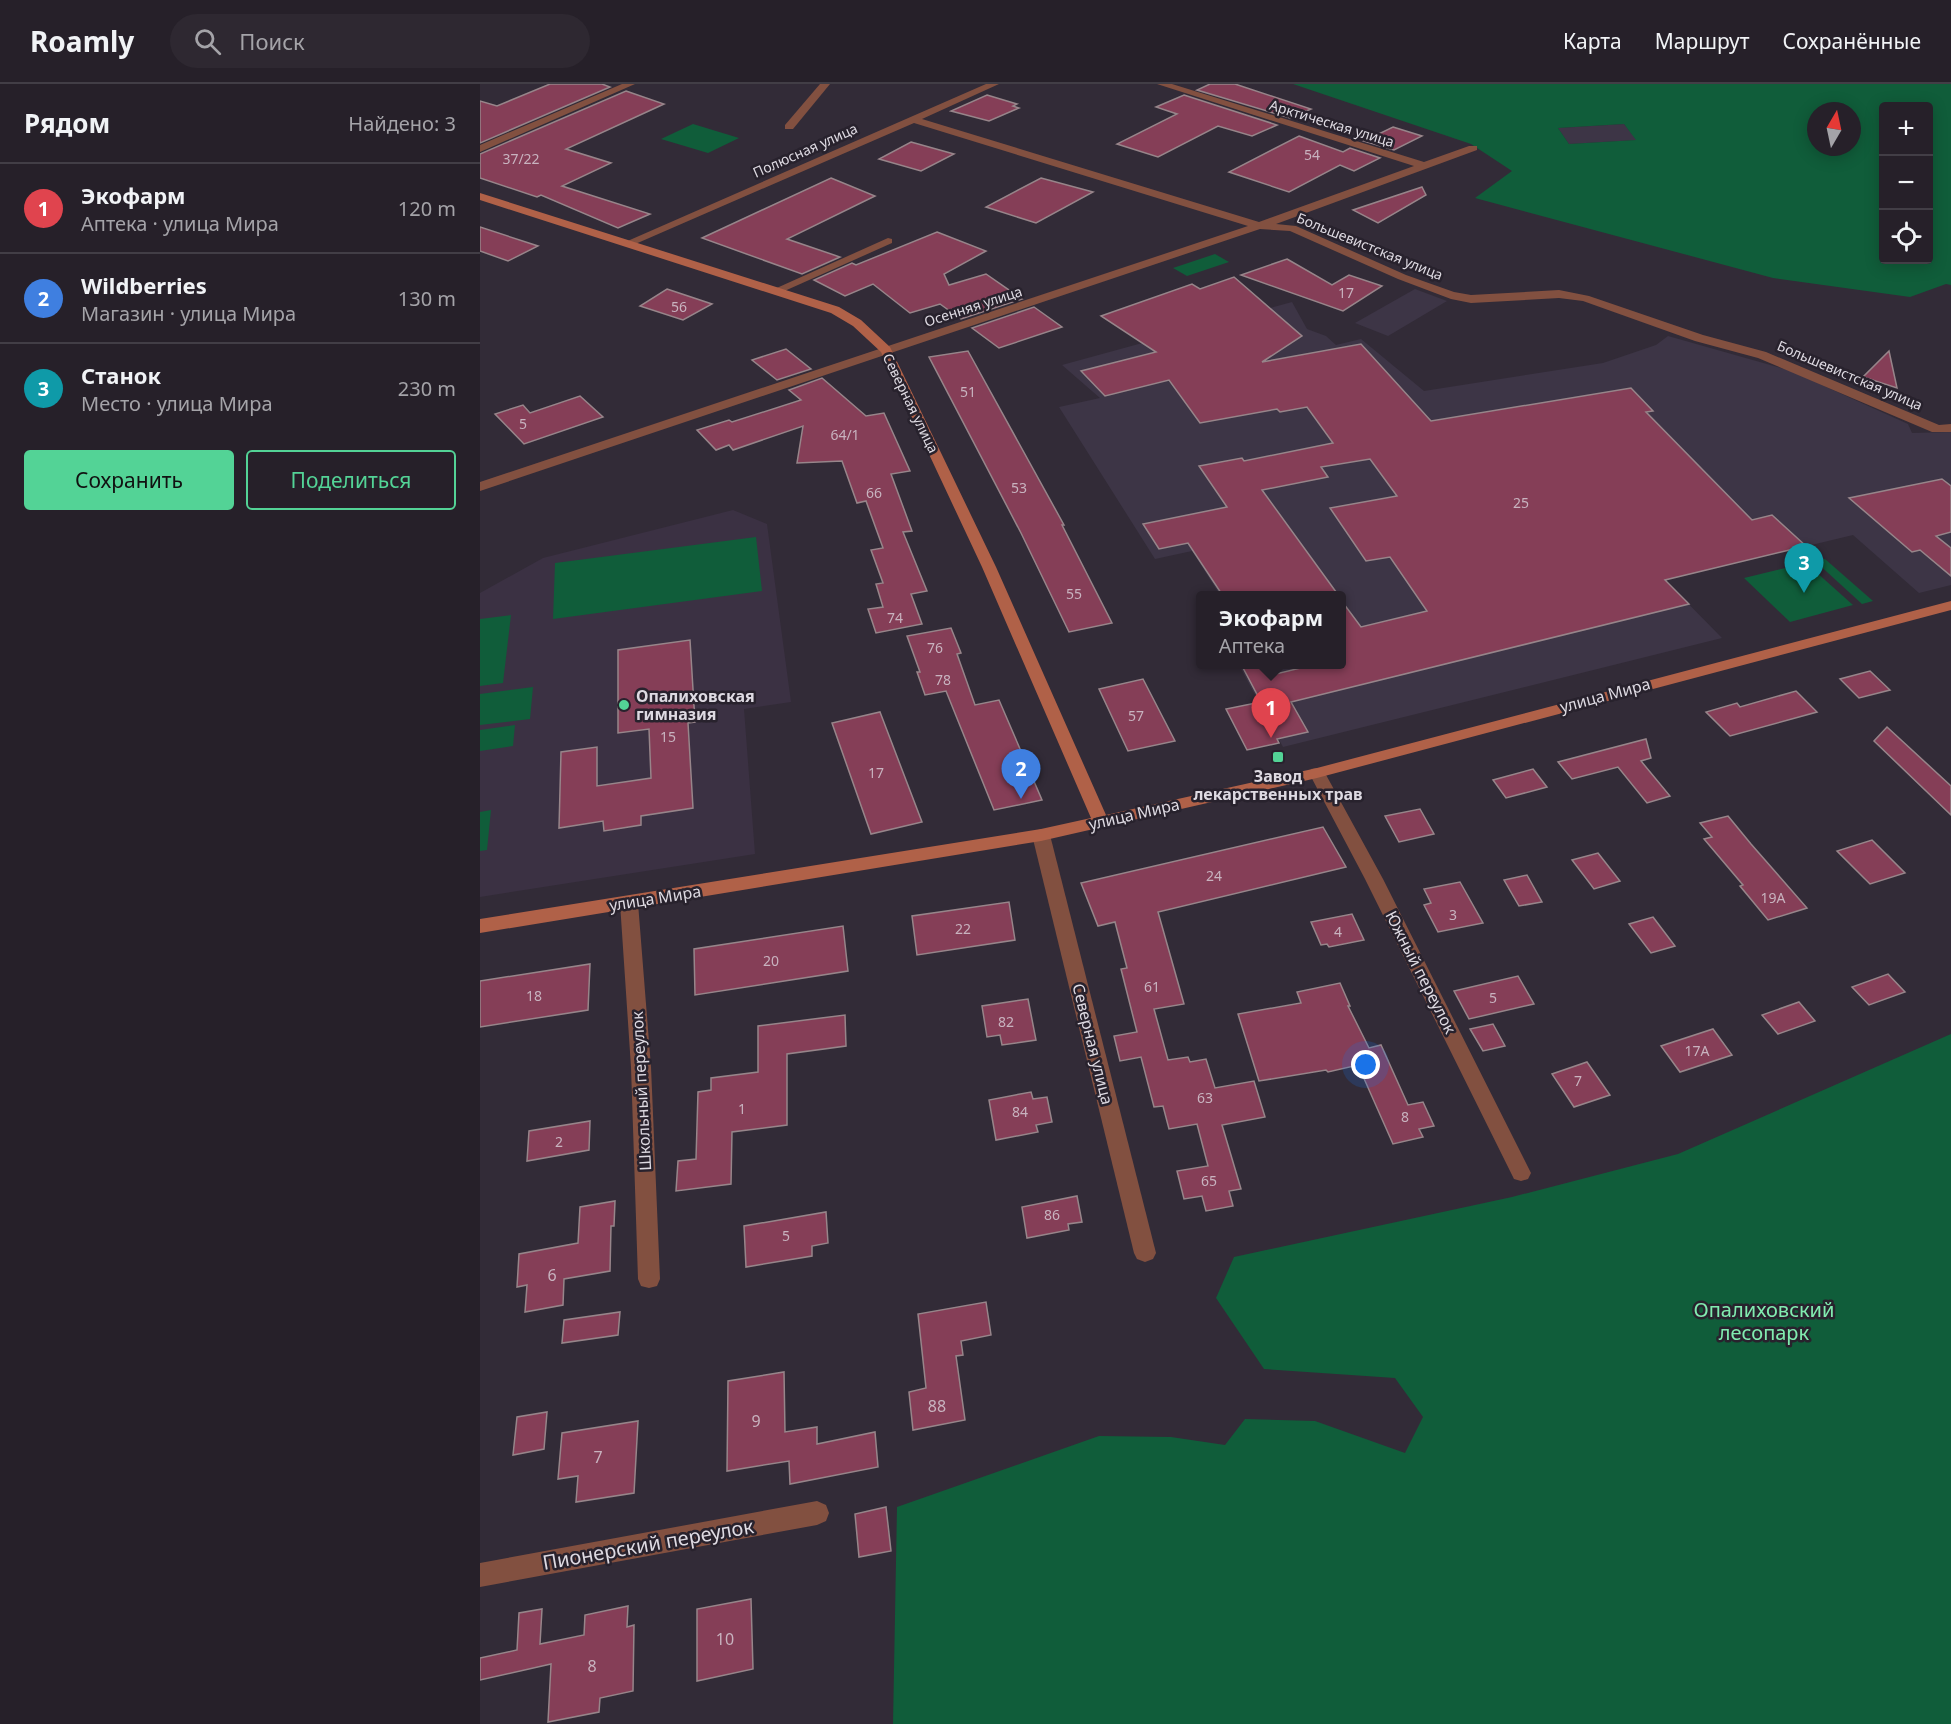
<!DOCTYPE html>
<html lang="ru">
<head>
<meta charset="utf-8">
<style>
	body { margin:0; font-family:"Noto Sans",sans-serif; background:#2e2831; color:#f1f3f6 }
	.controls { position:absolute; right:18px; top:18px; display:grid; overflow:hidden; border-radius:6px; box-shadow:0 3px 15px #0003 }
	.controls button { width:54px; height:54px; display:grid; place-items:center; padding:0; border:0; border-bottom:2px solid #423e46; background:#262029; color:#f1f3f6; font:30px sans-serif }
	.compass { position:absolute; left:1327px; top:18px; width:54px; height:54px; border-radius:50%; background:#262029; box-shadow:0 3px 15px #0003; rotate:9deg }
	.you { position:absolute; left:886px; top:981px; width:21px; height:21px; margin:-15px; border:4px solid #fff; border-radius:50%; background:#1a73e8; box-shadow:0 0 0 9px #1a73e833 }
	.badge { display:grid; place-items:center; width:39px; height:39px; border-radius:50%; background:#53d396; color:#fff; font-size:20px; font-weight:700 }
	.pin { position:absolute; translate:-50% -50px; filter:drop-shadow(0 2px 3px #0008) }
	.pin::after { content:''; position:absolute; top:32px; width:21px; height:18px; background:inherit; clip-path:polygon(0 0,100% 0,50% 100%) }
	.popup { position:absolute; left:716px; top:507px; width:150px; height:78px; box-sizing:border-box; display:grid; place-content:center; border-radius:6px; background:#262029; filter:drop-shadow(0 2px 4px #0005); font-size:20px; white-space:nowrap; color:#a4a3a8 }
	.popup b { font-size:22px; color:#f1f3f6 }
	.popup::after { content:''; position:absolute; left:50%; top:100%; margin-left:-12px; border:12px solid transparent; border-top-color:#262029 }
	.list { margin:0; padding:0; list-style:none }
	h2 { display:flex; justify-content:space-between; align-items:center; height:78px; margin:0; padding:0 24px; font-size:26px }
	h2 small { font-size:20px; font-weight:400; color:#a4a3a8 }
	.list li { display:grid; grid-template-columns:39px 1fr auto; gap:18px; align-items:center; box-sizing:border-box; height:90px; padding:0 24px; border-top:2px solid #423e46 }
	.list b { display:block; font-size:22px; white-space:nowrap }
	.list p { margin:0; font-size:20px; white-space:nowrap; color:#a4a3a8 }
	.list em { font-size:20px; font-style:normal; color:#a4a3a8 }
	.actions { display:flex; gap:12px; padding:18px 24px }
	.actions a { flex:1; padding:14px 0; border:2px solid #53d396; border-radius:6px; text-align:center; font-size:21px; color:#53d396 }
	.actions .main { background:#53d396; color:#111 }
	.icon { flex:none; width:33px; height:33px; fill:none; stroke:currentColor; stroke-width:2; stroke-linecap:round; stroke-linejoin:round }
	.map { position:relative; flex:none; width:1471px; height:1640px; overflow:hidden }
	header { display:flex; align-items:center; gap:36px; box-sizing:border-box; height:84px; padding:0 30px; background:#262029; border-bottom:2px solid #423e46 }
	header strong { font-size:28px }
	nav { display:flex; gap:33px; margin-inline-start:auto; font-size:21px }
	.search { width:420px; height:54px; background:#2e2831; display:flex; align-items:center; gap:15px; box-sizing:border-box; padding:0 21px; border-radius:33px; color:#a4a3a8; font-size:22px }
	main { display:flex }
	aside { flex:1; background:#262029 }
	.map>svg:first-child { display:block }
	.industrial { fill:#3d3546 }
	.built { fill:#3b3143 }
	.green { fill:#105d3a; fill-rule:evenodd }
	.building { fill:#853e57; stroke:#97858a; stroke-width:1.5 }
	.lines { fill:none; stroke-linecap:round; stroke-linejoin:round }
	.street { fill:#825040; fill-rule:evenodd }
	.secondary { fill:#b06148; fill-rule:evenodd }
	.poi-dot { fill:#53d396; stroke:#28222d; stroke-width:2 }
	.labels { text-anchor:middle; dominant-baseline:central; stroke-width:5; stroke-linejoin:round; paint-order:stroke }
	.far-street-label { font-size:14px; fill:#dedae2; stroke:#28222d }
	.number-label { font-size:14px; fill:#c8b3bf }
	.street-label { font-size:16px; fill:#dedae2; stroke:#28222d }
	.poi-label { font-size:16px; font-weight:bold; fill:#dedae2; stroke:#28222d; text-anchor:start }
	.near-number-label { font-size:16px; fill:#c8b3bf }
	.near-park-label { font-size:20px; fill:#81ecb0; stroke:#28222d }
	.near-street-label { font-size:20px; fill:#dedae2; stroke:#28222d }
</style>
</head>
<body>
<header>
<strong>Roamly</strong>
<div class="search"><svg class="icon" aria-label="search" viewBox="0 0 24 24"><circle cx="10" cy="10" r="6"/><path d="M15 15l6 6"/></svg>Поиск</div>
<nav><a>Карта</a><a>Маршрут</a><a>Сохранённые</a></nav>
</header>
<main>
<aside>
<h2>Рядом<small>Найдено: 3</small></h2>
<ul class="list">
<li><span class="badge" style="background:#e0444e">1</span><div><b>Экофарм</b><p>Аптека · улица Мира</p></div><em>120 m</em></li>
<li><span class="badge" style="background:#3f7fe0">2</span><div><b>Wildberries</b><p>Магазин · улица Мира</p></div><em>130 m</em></li>
<li><span class="badge" style="background:#0f9aa8">3</span><div><b>Станок</b><p>Место · улица Мира</p></div><em>230 m</em></li>
</ul>
<div class="actions"><a class="main">Сохранить</a><a>Поделиться</a></div>
</aside>
<div class="map">
<svg width="1471" height="1640" viewBox="0 0 1471 1640">
	<rect width="100%" height="100%" fill="#322b37"/>
	<!-- industrial -->
	<g class="industrial">
		<polygon points="1144,40 1157,56 1089,60 1078,44"/>
		<polygon points="935,205 967,217 908,252 875,239"/>
		<polygon points="812,218 827,245 846,252 856,261 881,255 944,307 1123,279 1176,261 1188,252 1311,287 1428,340 1432,349 1471,348 1471,501 1439,509 1373,451 1194,494 1190,489 1181,492 1242,554 803,663 759,581 862,580 862,512 740,511 712,467 675,475 579,323 620,314 582,281"/>
	</g>
	<!-- built -->
	<polygon class="built" points="253,426 287,440 311,618 264,625 275,770 0,813 0,509 63,474"/>
	<!-- green -->
	<g class="green">
		<path d="M813,0h658v201l-5,-1 -36,13 -137,-19 -298,-80 37,-27 -41,-27zM1404,22h44v154h-44zM1336,27h36v36h-36zM1144,40l12,16 -67,4 -11,-16z"/>
		<polygon points="213,40 259,54 228,69 181,55"/>
		<polygon points="735,170 749,178 707,192 693,184"/>
		<polygon points="276,453 282,507 73,535 75,479"/>
		<polygon points="1345,475 1393,517 1382,520 1335,477"/>
		<polygon points="1326,479 1373,521 1310,538 1264,494"/>
		<polygon points="31,531 23,599 0,602 0,535"/>
		<polygon points="53,603 50,635 0,641 0,610"/>
		<polygon points="35,641 33,662 0,667 0,646"/>
		<polygon points="11,726 7,766 0,767 0,728"/>
		<polygon points="1471,950 1471,1640 413,1640 417,1423 619,1352 691,1353 745,1361 765,1335 835,1337 925,1369 943,1333 915,1294 784,1285 736,1214 754,1173 1032,1113 1198,1070"/>
	</g>
	<!-- building -->
	<g class="building">
		<polygon points="70,0 122,0 130,3 0,59 0,17 17,22"/>
		<polygon points="730,0 755,0 831,25 810,34 717,6"/>
		<polygon points="146,7 184,20 86,65 131,79 82,102 170,130 138,144 61,111 57,113 0,94 0,70"/>
		<polygon points="507,11 537,20 533,22 539,24 509,37 471,27"/>
		<polygon points="704,11 797,41 772,52 738,42 678,73 637,60 697,30 676,23"/>
		<polygon points="913,43 942,52 914,66 884,57"/>
		<polygon points="819,52 863,68 870,64 900,74 874,87 860,81 809,108 749,88"/>
		<polygon points="431,58 474,70 441,87 399,75"/>
		<polygon points="351,94 395,112 307,155 360,173 322,190 222,154"/>
		<polygon points="561,94 613,108 556,139 506,123"/>
		<polygon points="942,103 946,111 898,139 873,126"/>
		<polygon points="0,143 58,162 28,177 0,167"/>
		<polygon points="457,148 506,167 464,190 469,201 506,190 542,215 481,235 460,220 430,229 393,200 365,212 334,196 372,179 376,181"/>
		<polygon points="807,175 852,201 869,191 902,202 863,227 761,191"/>
		<polygon points="754,193 822,252 782,278 881,260 951,337 1151,304 1173,327 1166,328 1272,436 1292,431 1326,462 1185,496 1209,520 811,618 828,648 797,655 799,659 767,666 746,625 781,618 761,580 791,580 796,590 837,580 861,580 861,516 881,543 947,527 910,473 886,477 850,424 917,412 890,375 841,383 848,393 782,406 859,512 743,512 708,459 679,465 663,440 747,423 719,382 762,374 764,377 853,359 827,323 800,328 797,325 720,339 689,296 625,312 601,287 676,268 621,232 712,200 720,205"/>
		<polygon points="187,205 232,220 203,236 160,222"/>
		<polygon points="554,223 582,243 519,264 492,244"/>
		<polygon points="306,265 331,285 297,296 272,276"/>
		<polygon points="488,267 584,441 582,441 632,539 589,548 541,449 449,273"/>
		<polygon points="1409,267 1417,304 1383,293"/>
		<polygon points="342,294 386,332 404,329 430,387 411,390 432,447 423,448 447,507 431,510 442,540 396,549 388,525 403,523 396,500 403,499 391,466 403,464 386,417 377,419 362,377 317,379 323,342 253,366 249,361 236,366 217,346 249,336 252,338 321,316 309,306"/>
		<polygon points="100,312 123,333 44,360 15,330 43,321 50,329"/>
		<polygon points="1462,395 1471,402 1471,448 1456,452 1471,464 1471,492 1440,466 1432,468 1369,414"/>
		<polygon points="471,544 481,569 477,570 495,621 519,616 562,716 514,726 466,607 445,611 437,588 440,588 427,552"/>
		<polygon points="210,556 215,638 208,639 213,724 161,732 161,741 124,747 123,737 79,744 81,668 117,663 117,702 171,694 169,645 138,649 138,566"/>
		<polygon points="1390,587 1410,606 1379,614 1360,595"/>
		<polygon points="663,595 695,657 648,667 619,605"/>
		<polygon points="1316,607 1337,628 1250,652 1226,628 1257,619 1260,623"/>
		<polygon points="400,628 442,738 391,750 352,639"/>
		<polygon points="1407,643 1471,702 1471,731 1394,657"/>
		<polygon points="1166,655 1171,674 1161,677 1190,712 1167,719 1138,683 1092,695 1078,678"/>
		<polygon points="1053,685 1067,703 1026,714 1013,696"/>
		<polygon points="940,725 954,750 919,758 905,732"/>
		<polygon points="1248,732 1271,760 1327,824 1288,836 1260,802 1263,801 1224,755 1232,753 1220,739"/>
		<polygon points="843,743 866,783 678,828 704,920 674,925 688,976 708,973 710,978 726,975 735,1004 774,997 785,1033 742,1041 761,1105 749,1107 753,1122 726,1127 722,1112 704,1115 697,1087 728,1082 717,1040 689,1045 683,1022 674,1023 661,973 640,977 634,952 657,948 641,885 647,884 635,838 618,842 601,799"/>
		<polygon points="1392,756 1425,789 1390,800 1357,767"/>
		<polygon points="1118,769 1140,797 1114,805 1092,776"/>
		<polygon points="1047,791 1062,818 1039,822 1024,796"/>
		<polygon points="980,798 1003,839 958,848 944,821 951,819 944,805"/>
		<polygon points="529,818 535,856 437,871 432,832"/>
		<polygon points="872,830 884,856 849,863 847,860 841,861 831,838"/>
		<polygon points="1173,833 1195,862 1171,869 1149,840"/>
		<polygon points="363,842 368,887 215,911 214,865"/>
		<polygon points="110,880 108,926 0,943 0,897"/>
		<polygon points="1408,890 1425,908 1389,921 1372,903"/>
		<polygon points="1038,892 1054,920 989,935 974,907"/>
		<polygon points="860,899 870,922 868,922 889,964 901,961 928,1021 943,1018 954,1042 939,1045 943,1053 913,1060 878,981 848,988 846,986 779,997 758,930 821,919 817,908"/>
		<polygon points="548,915 556,956 522,961 520,951 507,953 502,922"/>
		<polygon points="1319,918 1335,937 1298,950 1282,931"/>
		<polygon points="365,931 366,962 307,970 307,1041 252,1048 251,1100 196,1107 198,1077 216,1075 218,1008 231,1006 231,994 278,988 278,942"/>
		<polygon points="1013,940 1025,962 1003,967 990,945"/>
		<polygon points="1233,945 1252,971 1200,988 1181,962"/>
		<polygon points="1107,978 1130,1011 1094,1023 1072,990"/>
		<polygon points="551,1008 553,1015 567,1013 572,1038 556,1041 558,1048 516,1056 509,1016"/>
		<polygon points="110,1037 109,1066 47,1077 49,1047"/>
		<polygon points="597,1112 602,1138 588,1140 589,1146 547,1154 542,1123"/>
		<polygon points="135,1117 134,1142 131,1142 130,1187 84,1195 83,1221 45,1228 47,1201 37,1203 39,1170 98,1159 100,1123"/>
		<polygon points="346,1128 348,1159 332,1162 332,1172 266,1183 264,1142"/>
		<polygon points="506,1218 511,1251 481,1257 483,1271 476,1272 485,1336 433,1346 429,1308 446,1304 438,1230"/>
		<polygon points="140,1228 138,1251 82,1259 84,1236"/>
		<polygon points="304,1288 305,1348 337,1343 337,1360 395,1348 398,1383 310,1400 309,1377 247,1387 248,1297"/>
		<polygon points="67,1328 64,1365 33,1371 37,1333"/>
		<polygon points="158,1337 154,1409 96,1418 98,1392 78,1395 82,1349"/>
		<polygon points="406,1423 411,1467 379,1473 375,1430"/>
		<polygon points="271,1515 273,1585 217,1597 217,1525"/>
		<polygon points="148,1522 147,1543 154,1541 153,1607 120,1614 119,1628 68,1638 71,1580 0,1596 0,1574 37,1566 39,1529 62,1525 60,1560 104,1551 105,1531"/>
	</g>
	<g class="lines">
		<!-- street -->
		<g class="street">
			<polygon points="142,0 155,0 0,68 0,61"/>
			<polygon points="340,0 350,0 313,45 305,45 305,41"/>
			<polygon points="506,0 519,0 442,35 779,138 934,82 677,0 692,0 944,78 989,62 997,62 997,66 796,140 816,142 926,191 974,208 991,211 1079,206 1109,212 1223,251 1286,268 1459,341 1471,340 1471,348 1452,348 1278,274 1215,257 1103,217 1079,214 991,219 971,215 918,195 810,147 780,145 0,407 0,398 768,142 434,39 153,161 145,161 143,159"/>
			<polygon points="408,154 412,155 412,159 300,209 292,209 290,207"/>
			<polygon points="837,684 843,685 845,689 903,795 1051,1089 1048,1095 1041,1097 1034,1095 885,795 829,689 831,685"/>
			<polygon points="561,745 567,747 570,751 676,1169 673,1175 665,1178 657,1175 654,1169 552,751 555,747"/>
			<polygon points="149,813 155,815 158,819 171,983 180,1195 177,1202 169,1204 161,1202 158,1195 151,983 140,819 143,815"/>
			<polygon points="337,1417 346,1421 349,1429 346,1437 337,1441 0,1503 0,1479"/>
		</g>
		<!-- secondary -->
		<polygon class="secondary" points="0,109 359,223 381,236 410,263 516,483 626,731 837,684 1471,517 1471,526 837,694 561,757 0,849 0,835 561,745 611,734 502,483 401,268 373,242 351,229 0,116"/>
	</g>
	<!-- markers -->
	<g class="poi-dot">
		<circle cx="144" cy="621" r="6"/>
		<rect x="792" y="667" width="12" height="12" rx="3"/>
	</g>
	<g class="labels">
		<!-- far-street labels -->
		<g class="far-street-label">
			<text transform="translate(852 39) rotate(17)">Арктическая улица</text>
			<text transform="translate(325 66) rotate(-24)">Полюсная улица</text>
			<text transform="translate(890 162) rotate(22)">Большевистская улица</text>
			<text transform="translate(493 222) rotate(-18)">Осенняя улица</text>
			<text transform="translate(1370 291) rotate(23)">Большевистская улица</text>
			<text transform="translate(431 319) rotate(64)">Северная улица</text>
		</g>
		<!-- number labels -->
		<g class="number-label">
			<text x="832" y="70">54</text>
			<text x="41" y="74">37/22</text>
			<text x="866" y="208">17</text>
			<text x="199" y="222">56</text>
			<text x="488" y="307">51</text>
			<text x="43" y="339">5</text>
			<text x="365" y="350">64/1</text>
			<text x="539" y="403">53</text>
			<text x="394" y="408">66</text>
			<text x="1041" y="418">25</text>
			<text x="594" y="509">55</text>
			<text x="415" y="533">74</text>
			<text x="455" y="563">76</text>
			<text x="463" y="595">78</text>
			<text x="656" y="631">57</text>
			<text x="188" y="652">15</text>
			<text x="396" y="688">17</text>
			<text x="734" y="791">24</text>
			<text x="1293" y="813">19А</text>
			<text x="973" y="830">3</text>
			<text x="483" y="844">22</text>
			<text x="858" y="847">4</text>
			<text x="291" y="876">20</text>
			<text x="672" y="902">61</text>
			<text x="54" y="911">18</text>
			<text x="1013" y="913">5</text>
			<text x="526" y="937">82</text>
			<text x="1217" y="966">17А</text>
			<text x="1098" y="996">7</text>
			<text x="725" y="1013">63</text>
			<text x="262" y="1024">1</text>
			<text x="540" y="1027">84</text>
			<text x="925" y="1032">8</text>
			<text x="79" y="1057">2</text>
			<text x="729" y="1096">65</text>
			<text x="572" y="1130">86</text>
			<text x="306" y="1151">5</text>
		</g>
		<!-- street labels -->
		<g class="street-label">
			<text transform="translate(1125 611) rotate(-15)">улица Мира</text>
			<text transform="translate(654 730) rotate(-13)">улица Мира</text>
			<text transform="translate(175 814) rotate(-9)">улица Мира</text>
			<text transform="translate(941 888) rotate(63)">Южный переулок</text>
			<text transform="translate(613 960) rotate(76)">Северная улица</text>
			<text transform="translate(161 1007) rotate(-93)">Школьный переулок</text>
		</g>
		<!-- poi labels -->
		<g class="poi-label">
			<text x="156" y="612">Опалиховская<tspan x="156" dy="18">гимназия</tspan></text>
			<text x="798" y="692" text-anchor="middle">Завод<tspan x="798" dy="18">лекарственных трав</tspan></text>
		</g>
		<!-- near-number labels -->
		<g class="near-number-label">
			<text x="72" y="1191">6</text>
			<text x="457" y="1322">88</text>
			<text x="276" y="1337">9</text>
			<text x="118" y="1373">7</text>
			<text x="245" y="1555">10</text>
			<text x="112" y="1582">8</text>
		</g>
		<!-- near-park labels -->
		<g class="near-park-label">
			<text x="1284" y="1225">Опалиховский<tspan x="1284" dy="23">лесопарк</tspan></text>
		</g>
		<!-- near-street labels -->
		<g class="near-street-label">
			<text transform="translate(168 1460) rotate(-10)">Пионерский переулок</text>
		</g>
	</g>
</svg>
<div class="controls">
<button>+</button>
<button>−</button>
<button><svg class="icon" aria-label="locate" viewBox="0 0 24 24"><circle cx="12" cy="12" r="6"/><path d="M12 2v4M12 18v4M2 12h4M18 12h4"/></svg></button>
</div>
<svg class="compass" viewBox="-18 -18 36 36"><path d="M0-13l5 13h-10z" fill="#e53935"/><path d="M0 13l5-13h-10z" fill="#a4a3a8"/></svg>
<div class="you"></div>
<div class="pin badge" style="left:791px;top:654px;background:#e0444e">1</div>
<div class="popup"><b>Экофарм</b>Аптека</div>
<div class="pin badge" style="left:541px;top:715px;background:#3f7fe0">2</div>
<div class="pin badge" style="left:1324px;top:509px;background:#0f9aa8">3</div>
</div>
</main>
</body>
</html>
